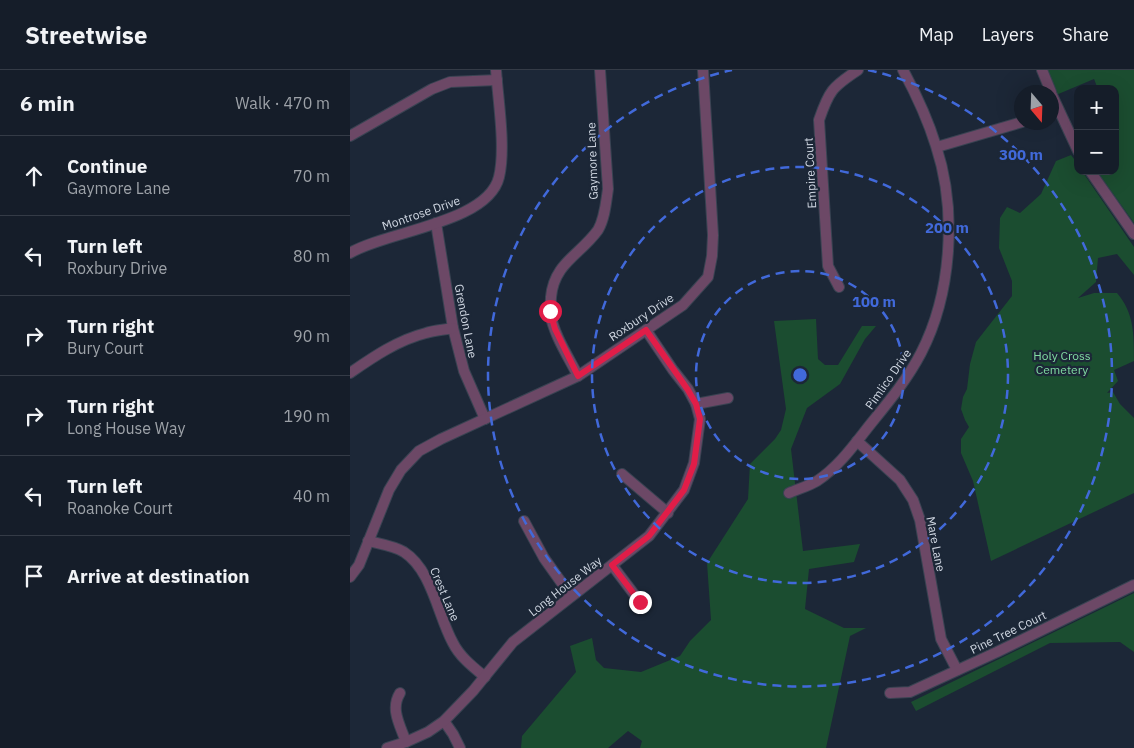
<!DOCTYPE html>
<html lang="en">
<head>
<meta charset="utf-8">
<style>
	body { margin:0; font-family:"IBM Plex Sans",sans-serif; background:#1e2631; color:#f1f3f6 }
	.controls { position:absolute; right:15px; top:15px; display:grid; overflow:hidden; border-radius:10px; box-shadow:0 5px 20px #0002 }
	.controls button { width:45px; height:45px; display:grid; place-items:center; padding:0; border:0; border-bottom:1px solid #343b46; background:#151d29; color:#f1f3f6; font:25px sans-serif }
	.compass { position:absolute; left:664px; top:15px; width:45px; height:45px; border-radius:50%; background:#151d29; box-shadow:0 5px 20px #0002; rotate:161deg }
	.stop { position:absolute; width:15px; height:15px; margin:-11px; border:4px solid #e11d48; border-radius:50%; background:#fff }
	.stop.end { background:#e11d48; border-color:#fff; box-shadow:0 1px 5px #0008 }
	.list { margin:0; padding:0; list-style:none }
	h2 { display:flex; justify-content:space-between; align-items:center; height:65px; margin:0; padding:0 20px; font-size:21px }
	h2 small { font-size:16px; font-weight:400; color:#9da2a8 }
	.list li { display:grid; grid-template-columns:32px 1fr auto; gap:15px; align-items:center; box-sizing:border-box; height:80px; padding:0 20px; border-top:1px solid #343b46 }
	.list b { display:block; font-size:19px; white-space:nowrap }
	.list p { margin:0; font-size:16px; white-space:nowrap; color:#9da2a8 }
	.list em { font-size:16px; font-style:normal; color:#9da2a8 }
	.icon { flex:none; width:28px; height:28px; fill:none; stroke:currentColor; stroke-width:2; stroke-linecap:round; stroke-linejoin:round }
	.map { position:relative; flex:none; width:784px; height:678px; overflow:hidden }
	header { display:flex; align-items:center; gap:30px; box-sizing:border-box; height:70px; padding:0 25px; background:#151d29; border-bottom:1px solid #343b46 }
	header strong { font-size:24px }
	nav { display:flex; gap:28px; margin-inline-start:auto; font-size:18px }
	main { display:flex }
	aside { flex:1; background:#151d29 }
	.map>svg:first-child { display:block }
	.green { fill:#1b4d30 }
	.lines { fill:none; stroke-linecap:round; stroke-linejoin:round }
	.minor-casing { stroke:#394352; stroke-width:12 }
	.minor { stroke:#6c4866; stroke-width:10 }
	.route { stroke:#e11d48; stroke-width:6 }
	.ring { fill:none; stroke:#4169da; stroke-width:2.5; stroke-dasharray:9 6 }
	.labels { text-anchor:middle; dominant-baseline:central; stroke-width:4.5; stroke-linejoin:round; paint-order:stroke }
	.street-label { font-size:12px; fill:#d0d7e2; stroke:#1c2737 }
	.park-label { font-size:12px; fill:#83dea4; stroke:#1c2737 }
	.centre { fill:#4169da; stroke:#1c2737; stroke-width:2.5 }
	.ring-label { font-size:15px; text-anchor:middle; font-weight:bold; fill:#4169da; stroke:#1c2737; stroke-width:4.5; stroke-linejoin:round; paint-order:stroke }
</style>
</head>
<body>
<header>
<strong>Streetwise</strong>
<nav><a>Map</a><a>Layers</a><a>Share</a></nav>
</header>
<main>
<aside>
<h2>6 min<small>Walk · 470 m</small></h2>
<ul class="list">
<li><svg class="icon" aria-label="ahead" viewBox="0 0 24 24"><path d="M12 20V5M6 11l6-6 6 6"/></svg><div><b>Continue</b><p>Gaymore Lane</p></div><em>70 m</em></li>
<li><svg class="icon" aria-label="left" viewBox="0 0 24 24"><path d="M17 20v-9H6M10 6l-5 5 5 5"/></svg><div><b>Turn left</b><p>Roxbury Drive</p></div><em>80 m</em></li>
<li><svg class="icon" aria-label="right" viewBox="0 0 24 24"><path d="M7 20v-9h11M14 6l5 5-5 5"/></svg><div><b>Turn right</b><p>Bury Court</p></div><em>90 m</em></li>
<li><svg class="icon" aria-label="right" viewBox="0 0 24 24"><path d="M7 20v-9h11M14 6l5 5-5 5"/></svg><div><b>Turn right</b><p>Long House Way</p></div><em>190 m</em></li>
<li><svg class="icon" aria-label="left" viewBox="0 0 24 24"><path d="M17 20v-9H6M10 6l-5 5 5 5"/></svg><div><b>Turn left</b><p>Roanoke Court</p></div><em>40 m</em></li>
<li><svg class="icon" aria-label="arrive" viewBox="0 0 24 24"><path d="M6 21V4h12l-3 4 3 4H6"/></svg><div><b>Arrive at destination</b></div></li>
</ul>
</aside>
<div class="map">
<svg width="784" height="678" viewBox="0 0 784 678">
	<rect width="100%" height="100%" fill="#1c2737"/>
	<!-- green -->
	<g class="green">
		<polygon points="695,0 784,0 784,153 747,101 765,101 765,19 748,19 744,9 706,25"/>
		<path d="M721,85l7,9v7h4l52,76v28l-17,-21 -19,4 -2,24 -18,16 16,-5h23c17,20 17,40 17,68l-20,9 4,11 -11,12 6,-1 7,12 14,14v75l-143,68 -18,-80 -12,-28v-14l8,-12 -4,-7 -4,-11 2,-12 4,-8 3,-25 6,-22 36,-46v-15l-13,-33 1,-30 7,-11 13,6 21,-19 15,-33z"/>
		<polygon points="466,249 468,289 475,295 488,295 512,256 526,256 515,269 490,314 457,338 441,379 453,481 510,474 504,492 459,499 455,539 494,558 516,558 500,566 476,678 290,678 292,671 278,661 258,678 171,678 172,666 226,602 220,576 242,568 246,590 254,598 291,602 330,586 340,571 361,550 357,493 398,429 400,394 425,369 431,360 436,339 424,251"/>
		<polygon points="784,523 784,582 770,572 700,573 566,641 561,632"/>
	</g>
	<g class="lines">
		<!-- minor casing -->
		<g class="minor-casing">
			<g id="minor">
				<polyline points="692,0 701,22"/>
				<polyline points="702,25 728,81"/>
				<polyline points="0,66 82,19 100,12 147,10"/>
				<polyline points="587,77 672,52"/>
				<polyline points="740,101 784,164"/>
				<polyline points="86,153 103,258 114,301 135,349"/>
				<path d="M0,183c37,-22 138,-30 149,-76 7,-29 -1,-77 -3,-107"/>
				<path d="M489,217l-11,-21 -9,-146c10,-29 13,-33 39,-50"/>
				<path d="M0,303c23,-16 48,-33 76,-40 9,-3 18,-3 27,-5"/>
				<path d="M228,306c-10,-20 -24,-41 -28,-63 0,-5 1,-11 1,-16 3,-34 29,-42 47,-67 7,-12 8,-28 10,-41l-8,-119"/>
				<polyline points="346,334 378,328"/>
				<polyline points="507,371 550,410 563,430 570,450 591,569 607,600"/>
				<polyline points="272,404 318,443"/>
				<path d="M439,423c9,-4 20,-7 28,-12 23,-15 39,-39 56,-60 18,-22 35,-43 48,-68 31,-60 36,-143 15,-207 -8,-26 -20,-52 -33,-76"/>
				<polyline points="174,451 194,488 221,526"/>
				<path d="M18,471c12,3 26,5 36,11 28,18 34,64 49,91 7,14 20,24 32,34"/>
				<polyline points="262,495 290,532"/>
				<polyline points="0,507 9,495 39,420 51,400 69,381 91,369 228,306 333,235 358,207 362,186 363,165 353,0"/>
				<path d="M50,623c-10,16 0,32 6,49"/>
				<polyline points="540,623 560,622 647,582 784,515"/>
				<polyline points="94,651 103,664 110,678"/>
				<polyline points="37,678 56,672 78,662 94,651 123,621 163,572 299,466 334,420 344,393 350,349 346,334 338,319 323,300 296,260"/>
			</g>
		</g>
		<!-- minor -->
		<use href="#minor" class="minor"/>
	</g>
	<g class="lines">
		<!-- route -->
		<polyline class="route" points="200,241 205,259 228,306 296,260 338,320 346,334 350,349 344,394 334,420 299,466 262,495 290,532"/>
	</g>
	<!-- distance rings -->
	<g class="ring">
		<circle cx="450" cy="305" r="104"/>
		<circle cx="450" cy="305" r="208"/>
		<path d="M518 0A312 312 0 1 1 382 0"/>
	</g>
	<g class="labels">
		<!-- street labels -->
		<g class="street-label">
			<text transform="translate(242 91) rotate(-92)">Gaymore Lane</text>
			<text transform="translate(460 103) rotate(-93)">Empire Court</text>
			<text transform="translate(71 143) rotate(-19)">Montrose Drive</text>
			<text transform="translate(291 247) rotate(-34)">Roxbury Drive</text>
			<text transform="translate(116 251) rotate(79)">Grendon Lane</text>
			<text transform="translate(538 309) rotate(-55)">Pimlico Drive</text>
			<text transform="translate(586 474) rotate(79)">Mare Lane</text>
			<text transform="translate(215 516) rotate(-38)">Long House Way</text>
			<text transform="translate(95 524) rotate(67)">Crest Lane</text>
			<text transform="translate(658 562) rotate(-26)">Pine Tree Court</text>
		</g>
		<!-- park labels -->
		<g class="park-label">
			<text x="712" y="285">Holy Cross<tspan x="712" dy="14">Cemetery</tspan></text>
		</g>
	</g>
	<circle cx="450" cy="305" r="8" class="centre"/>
	<g class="ring-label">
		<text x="671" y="90">300 m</text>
		<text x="597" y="163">200 m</text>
		<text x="524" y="237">100 m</text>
	</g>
</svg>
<div class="controls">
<button>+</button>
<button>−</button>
</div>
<svg class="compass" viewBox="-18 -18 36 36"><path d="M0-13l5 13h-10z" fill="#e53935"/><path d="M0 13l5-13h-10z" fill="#9da2a8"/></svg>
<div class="stop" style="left:200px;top:241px"></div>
<div class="stop end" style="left:290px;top:532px"></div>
</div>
</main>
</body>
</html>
